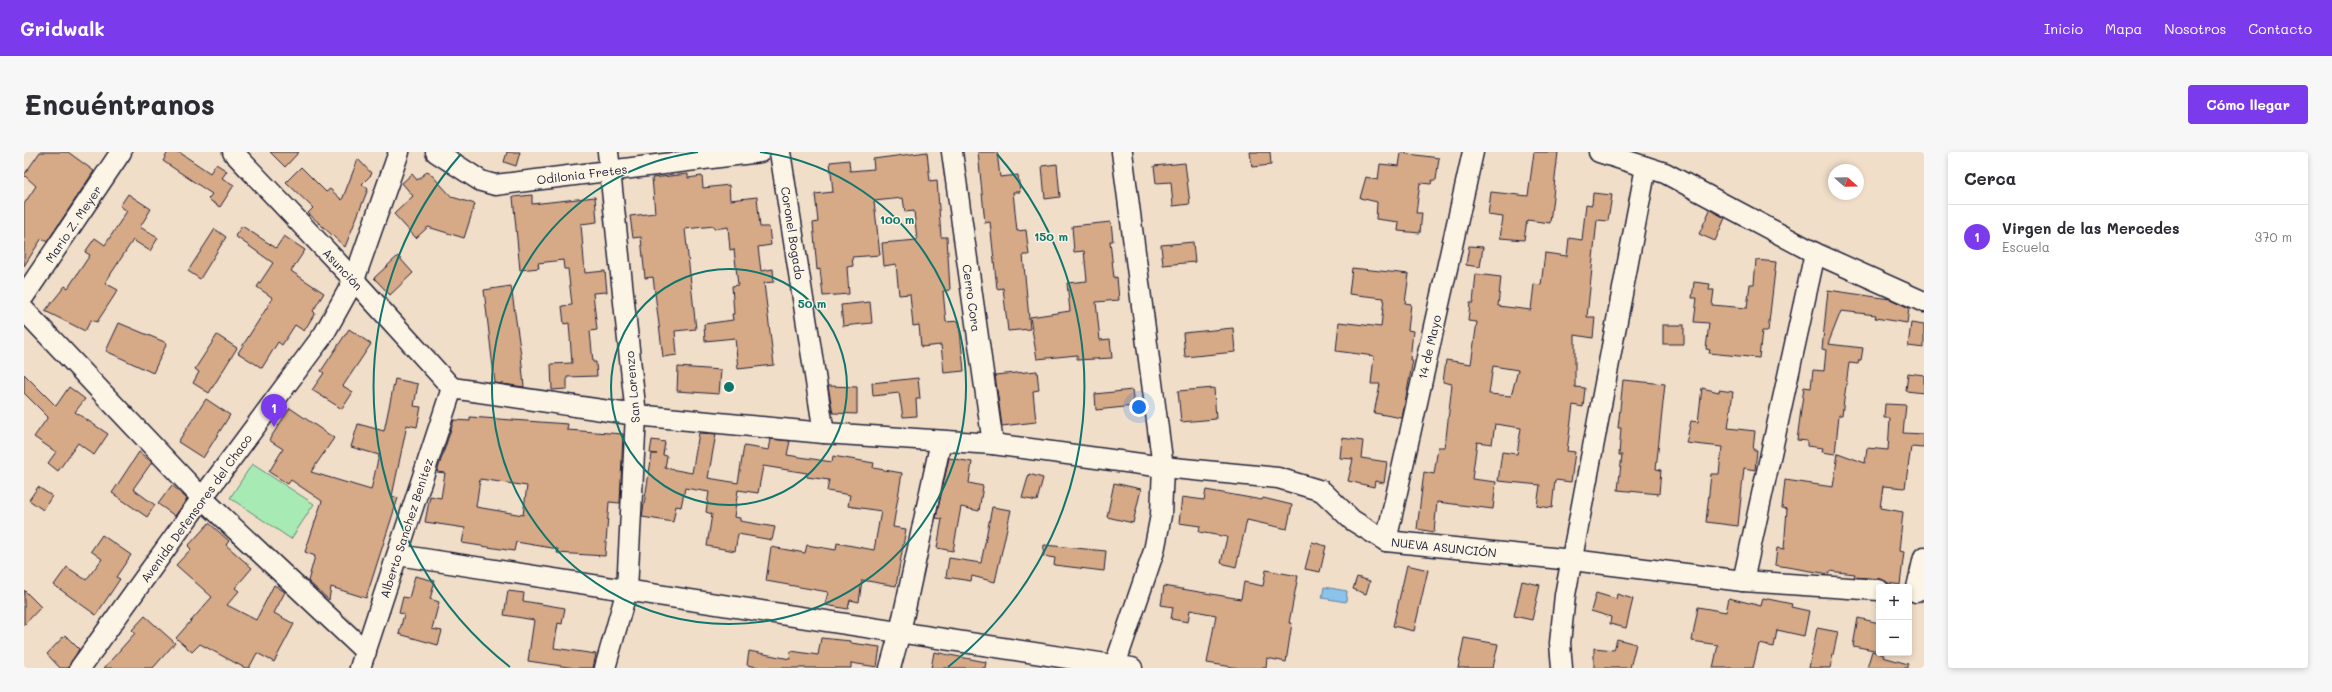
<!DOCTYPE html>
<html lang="es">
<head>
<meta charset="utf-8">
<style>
	body { margin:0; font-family:Mali,sans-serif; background:#f7f7f7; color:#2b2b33 }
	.controls { position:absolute; right:12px; bottom:12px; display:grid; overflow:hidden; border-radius:4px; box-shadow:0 2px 6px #0003 }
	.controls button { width:36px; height:36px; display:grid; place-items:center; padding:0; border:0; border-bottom:1px solid #e1e1e2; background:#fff; color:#2b2b33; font:20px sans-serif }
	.compass { position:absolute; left:1804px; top:12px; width:36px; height:36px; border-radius:50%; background:#fff; box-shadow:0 2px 6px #0003; rotate:110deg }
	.you { position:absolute; left:1115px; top:255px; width:14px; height:14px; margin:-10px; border:3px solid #fff; border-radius:50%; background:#1a73e8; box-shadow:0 0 0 6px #1a73e833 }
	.badge { display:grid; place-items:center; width:26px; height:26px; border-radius:50%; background:#7c3aed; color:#fff; font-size:13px; font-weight:700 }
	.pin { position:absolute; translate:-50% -33px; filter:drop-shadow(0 1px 2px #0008) }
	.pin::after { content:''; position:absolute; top:21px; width:14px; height:12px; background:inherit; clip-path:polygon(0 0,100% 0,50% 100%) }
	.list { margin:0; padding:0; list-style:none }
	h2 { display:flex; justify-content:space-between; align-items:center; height:52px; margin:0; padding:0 16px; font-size:17px }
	h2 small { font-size:13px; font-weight:400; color:#7c7c81 }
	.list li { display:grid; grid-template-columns:26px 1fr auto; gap:12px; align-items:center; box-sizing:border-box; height:64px; padding:0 16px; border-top:1px solid #e1e1e2 }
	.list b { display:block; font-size:15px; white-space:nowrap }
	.list p { margin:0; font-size:13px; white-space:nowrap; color:#7c7c81 }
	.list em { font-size:13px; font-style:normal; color:#7c7c81 }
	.map { position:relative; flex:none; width:1900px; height:516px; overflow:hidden; border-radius:4px }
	header { display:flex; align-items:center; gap:24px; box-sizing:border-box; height:56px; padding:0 20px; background:#7c3aed; color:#fff }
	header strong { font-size:19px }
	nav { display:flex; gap:22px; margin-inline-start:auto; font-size:14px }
	.intro { display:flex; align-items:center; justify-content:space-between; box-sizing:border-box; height:96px; padding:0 24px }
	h1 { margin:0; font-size:28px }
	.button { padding:10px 18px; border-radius:4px; background:#7c3aed; color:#fff; font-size:14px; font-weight:700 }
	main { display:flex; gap:24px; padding:0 24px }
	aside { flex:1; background:#fff; border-radius:4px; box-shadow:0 2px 6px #0003 }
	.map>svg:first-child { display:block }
	.green { fill:#a7eab4; stroke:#648678 }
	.water { fill:#8bc3ea; stroke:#6183a4 }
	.building { fill:#d6a987; stroke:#22223b; fill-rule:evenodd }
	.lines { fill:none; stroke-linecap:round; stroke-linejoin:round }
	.minor-casing { stroke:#22223b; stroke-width:23 }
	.minor { stroke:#fcf5e5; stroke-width:20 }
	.ring { fill:none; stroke:#0f766e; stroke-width:2 }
	.labels { text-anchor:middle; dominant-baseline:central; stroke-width:3; stroke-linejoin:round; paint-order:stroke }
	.street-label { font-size:12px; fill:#22223b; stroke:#fcf5e5 }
	.centre { fill:#0f766e; stroke:#fcf5e5; stroke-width:2 }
	.ring-label { font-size:12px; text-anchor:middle; font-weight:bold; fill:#0f766e; stroke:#fcf5e5; stroke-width:3; stroke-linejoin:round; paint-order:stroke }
</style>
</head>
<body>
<header>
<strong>Gridwalk</strong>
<nav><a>Inicio</a><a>Mapa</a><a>Nosotros</a><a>Contacto</a></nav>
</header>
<div class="intro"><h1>Encuéntranos</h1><a class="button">Cómo llegar</a></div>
<main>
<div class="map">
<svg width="1900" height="516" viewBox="0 0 1900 516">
	<rect width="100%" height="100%" fill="#f1dec9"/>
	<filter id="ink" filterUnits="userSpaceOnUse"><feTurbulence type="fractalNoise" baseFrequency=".025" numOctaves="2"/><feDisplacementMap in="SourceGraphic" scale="8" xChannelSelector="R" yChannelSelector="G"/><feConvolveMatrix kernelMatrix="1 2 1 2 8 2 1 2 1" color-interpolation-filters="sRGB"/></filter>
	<g filter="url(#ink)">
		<!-- green -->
		<polygon class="green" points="228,312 290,352 267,387 206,346"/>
		<!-- water -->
		<polygon class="water" points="1300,435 1323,439 1322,450 1298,446"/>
		<!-- building -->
		<g class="building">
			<polygon points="16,0 44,0 70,19 23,90 18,86 0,114 0,52 12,34 0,23"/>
			<polygon points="144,0 155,0 186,21 192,12 203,19 198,26 210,33 196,55 184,47 188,42 139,9"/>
			<polygon points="246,0 275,0 261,15"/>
			<polygon points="483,0 496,0 492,14 480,10"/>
			<polygon points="903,0 906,29 913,28 917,85 923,85 926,138 919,139 922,170 935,169 940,219 920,221 917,193 897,195 895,173 889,174 886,142 875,143 872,112 860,114 858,91 893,88 890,59 881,60 879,46 850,49 856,103 828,105 829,114 823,115 825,142 799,144 796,117 793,118 789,71 794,70 791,42 809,40 806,10 825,8 826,19 850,17 849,7"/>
			<polygon points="954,0 973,0 976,25 994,23 996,40 989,40 993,79 1002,78 1005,103 999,103 1006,177 984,179 979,136 973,137 966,70 961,71"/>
			<polygon points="1226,0 1246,0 1247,13 1228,15"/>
			<polygon points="1510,0 1534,0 1526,71 1503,68 1500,88 1476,86 1479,65 1464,63 1467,40 1504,44"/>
			<polygon points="1377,1 1415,6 1412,28 1408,28 1407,32 1396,31 1392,61 1398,61 1396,81 1374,79 1375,70 1352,67 1353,50 1336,46 1342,25 1354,28 1356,12 1375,14"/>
			<polygon points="334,7 348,22 338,32 344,37 321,95 284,61 289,56 262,30 277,15 302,40 306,37 318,48"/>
			<polygon points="1161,11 1166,52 1149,54 1147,30 1132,31 1130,14"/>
			<polygon points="1033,12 1036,45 1021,47 1018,14"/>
			<polygon points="404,19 428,45 451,52 440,86 404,75 392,86 370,62 389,44 378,31 388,22 393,28"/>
			<polygon points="664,22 664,26 678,24 679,36 705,33 706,48 733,45 736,75 745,75 747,93 734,95 737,119 749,117 750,130 740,131 750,213 714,217 711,186 681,189 680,172 709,168 708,162 710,162 708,134 714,133 710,97 706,98 704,75 690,77 690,74 661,77 672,177 651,179 653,203 639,205 629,125 621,126 617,85 609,86 606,64 631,61 628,26"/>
			<path d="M1569,41l19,2 -4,26 -11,-1 -10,97h8l-2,21 -18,-3v52l10,1 -2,19 -10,-2 -6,46 8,1 -4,30 -16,-2 -3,28 -15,-2 3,-21 -42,-4 4,-29 15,2 4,-26 -26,-4 -3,20 -15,-2 -5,37 24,3 -3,27 -56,-7 -3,30 -17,-3 7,-57 10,2 4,-27h7l7,-63 -9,-2 3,-22 25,4 6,-42 -9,-1 2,-18h3l3,-29 25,3 -3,29 33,4 3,-26 7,1 4,-32 22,3 2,-18 13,2 4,-36 6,1zM1469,214l25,4 -7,26 -22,-2z"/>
			<polygon points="104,42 127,57 116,75 134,86 126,99 109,88 81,131 94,138 73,170 67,168 61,179 21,159 41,134 44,136 66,103 61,100 71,86 81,93 103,59 96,54"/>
			<polygon points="508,43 508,52 571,45 573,70 557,72 561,121 581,119 583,140 569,141 573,178 566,179 569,210 572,210 573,224 543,225 543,237 528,238 527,212 548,211 545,171 540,172 538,154 548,153 544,117 540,117 539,108 514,111 515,116 496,118 489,45"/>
			<polygon points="1686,58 1701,66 1691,89 1675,82"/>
			<polygon points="1087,70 1089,89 1086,89 1090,126 1093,125 1095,148 1072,150 1076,188 1086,187 1088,206 1053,208 1053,203 1013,207 1006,165 1046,159 1043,131 1063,129 1060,99 1050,100 1048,74"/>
			<polygon points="218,74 252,96 260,84 281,98 267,119 300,141 289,159 291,161 280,179 271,173 258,193 254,190 238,216 214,201 249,146 233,135 249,111 211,84"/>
			<polygon points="191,77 202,85 176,127 164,119"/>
			<polygon points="1169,90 1171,110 1139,113 1137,93"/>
			<polygon points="1445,94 1459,95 1456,115 1442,113"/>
			<polygon points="374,104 389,121 366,143 350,126"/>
			<polygon points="1732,108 1752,110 1744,179 1738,179 1735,206 1685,201 1686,198 1682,197 1685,171 1670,170 1673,146 1668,146 1670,130 1686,132 1685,138 1690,138 1688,153 1723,156 1726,132 1730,132"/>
			<polygon points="1328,116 1385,122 1381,151 1387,152 1384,178 1389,179 1386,208 1389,208 1378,266 1350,261 1356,232 1347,232 1350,204 1312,199 1315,170 1357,175 1360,146 1325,142"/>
			<polygon points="487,134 497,203 500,235 471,231 468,207 460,138"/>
			<polygon points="1804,138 1866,147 1885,156 1883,171 1851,166 1852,163 1817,159 1804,192 1839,196 1837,208 1835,208 1834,212 1825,211 1818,263 1815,263 1811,302 1798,300 1799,296 1783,294 1783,289 1773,288 1780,235 1787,236 1789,218 1800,219 1802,198 1798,197"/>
			<polygon points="846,150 848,171 819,174 817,153"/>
			<polygon points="95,171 143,191 129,221 82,199"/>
			<polygon points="1887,171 1900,173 1900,196 1884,194"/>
			<rect x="1639" y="173" width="21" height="19"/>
			<polygon points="1209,176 1211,200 1161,205 1159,181"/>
			<polygon points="325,177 347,192 319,234 329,240 318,257 288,238 300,221 297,219"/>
			<polygon points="193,183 213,196 185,241 169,231 175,220 171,217"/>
			<polygon points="654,215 697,218 695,242 653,239"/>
			<polygon points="1013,219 1015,238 1009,239 1012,270 978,274 971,223"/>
			<polygon points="1884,221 1900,223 1900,241 1882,239"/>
			<polygon points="0,222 32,254 45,235 61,247 51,260 84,282 70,303 54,291 34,319 24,311 32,300 10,285 24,265 0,241"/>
			<polygon points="894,226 896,247 892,247 893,264 879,265 875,241 849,244 848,231"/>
			<polygon points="371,227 394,232 390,254 397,255 393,275 383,273 368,344 374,346 342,446 307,435 305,448 284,429 291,404 281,400 298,349 267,328 264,332 245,320 259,297 245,288 266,256 310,286 287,320 347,338 355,303 327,295 334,272 360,279"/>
			<polygon points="1599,228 1641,232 1632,317 1637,318 1635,342 1594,338 1598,303 1595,303 1597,276 1594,276"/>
			<polygon points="804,234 833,235 833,262 809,261"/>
			<polygon points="1190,236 1192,267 1157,270 1154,239"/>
			<polygon points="1678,236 1695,240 1695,238 1709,240 1704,276 1731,279 1729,298 1733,298 1731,318 1720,316 1714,374 1682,370 1687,322 1695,322 1698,295 1662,291 1667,269 1674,270"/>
			<polygon points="1108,238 1110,254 1072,258 1071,242"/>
			<polygon points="182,247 206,263 179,306 154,290"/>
			<polygon points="1861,252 1882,253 1879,281 1900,282 1900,296 1887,295 1881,336 1859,334 1856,356 1879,360 1875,399 1880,400 1876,433 1864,431 1856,427 1830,425 1831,422 1805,419 1805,422 1751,413 1753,396 1760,397 1763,357 1758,356 1761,328 1809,335 1814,301 1841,311 1843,296 1864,298 1866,266 1860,266"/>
			<path d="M446,265l98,7 -1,6 56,4 -3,69 -11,-1 -4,54 -48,-3 1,-4 -42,-7 -2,9 -52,-8 3,-15 -40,-6 5,-26 11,2 4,-25 -8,-1 17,-52 16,1zM456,327l47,7 -4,29 -47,-8z"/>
			<polygon points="675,281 692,282 684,326 714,331 720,294 745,298 747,287 766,289 763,303 808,310 809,304 850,311 849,316 878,321 869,375 882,377 872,434 838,428 835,450 826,448 824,457 801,453 804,440 742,429 747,395 781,401 783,393 812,398 813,391 850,398 857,359 824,354 826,343 803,339 805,328 783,325 783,321 739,314 734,341 714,338 710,365 716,366 716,369 751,375 748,388 714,382 711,399 683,394 688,362 682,360 685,340 661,336 657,355 652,354 649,370 618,365 628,302 633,302 626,301 628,288 641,290 639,303 643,304 641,316 668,321"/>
			<polygon points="1318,286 1339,289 1337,306 1363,310 1360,331 1351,329 1350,335 1324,329 1329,307 1316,306"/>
			<polygon points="115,300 128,310 109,337 131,353 123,365 88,341"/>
			<polygon points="925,306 948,310 945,331 959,334 955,359 937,355 929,399 913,396 918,367 912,366"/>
			<polygon points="1005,322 1019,326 1013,349 998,346"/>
			<polygon points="1090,331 1117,337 1109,371 1083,365"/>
			<polygon points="148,333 163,347 151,364 134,352"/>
			<polygon points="14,335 28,344 19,358 5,348"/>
			<polygon points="1182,338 1238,348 1239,346 1268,353 1263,377 1223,368 1212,415 1197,411 1203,385 1175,380 1176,374 1155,371 1158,345 1180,348"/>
			<polygon points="968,355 987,358 971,430 948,424 947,429 922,425 925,406 957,411"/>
			<polygon points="185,371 205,389 202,393 228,416 211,436 215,439 203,453 232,468 250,433 261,440 250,461 270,472 250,510 233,501 225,516 221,516 176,492 168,500 152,486 188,445 152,413 167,397 164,394"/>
			<polygon points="78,383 107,403 92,425 96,427 72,463 30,433 43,415 62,428 78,407 67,399"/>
			<polygon points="1288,390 1302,394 1296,420 1281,417"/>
			<polygon points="1020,393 1082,399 1080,419 1030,413 1031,406 1019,404"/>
			<polygon points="1383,413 1404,418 1390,479 1369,474"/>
			<polygon points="1242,418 1274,424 1265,471 1268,471 1262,510 1243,506 1242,516 1215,516 1183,511 1192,463 1166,458 1164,470 1147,467 1149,455 1137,453 1140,434 1217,447 1220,430 1239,434"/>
			<polygon points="391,424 411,429 406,447 415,450 408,477 418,479 414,493 375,482 380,462 375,461 379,445 385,446"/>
			<polygon points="1333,425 1346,429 1342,442 1329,437"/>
			<polygon points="1498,429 1516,433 1508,468 1490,464"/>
			<polygon points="0,438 17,455 0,473"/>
			<polygon points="484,439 500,441 499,449 541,456 538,472 534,471 530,496 572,502 569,516 551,516 504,509 510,468 480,463"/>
			<polygon points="1572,441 1592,447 1593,442 1609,447 1602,476 1586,472 1587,465 1567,459"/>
			<polygon points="1705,446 1737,454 1739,446 1768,452 1767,455 1785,459 1780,484 1753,478 1750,495 1735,492 1729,516 1689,516 1694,493 1668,489 1674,455 1702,460"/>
			<polygon points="121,464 151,491 129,516 80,516 111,481 108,478"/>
			<polygon points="1834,466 1855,471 1855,499 1829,494"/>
			<polygon points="1793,476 1814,480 1806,516 1785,516"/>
			<polygon points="41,483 55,497 45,516 36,516 23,502"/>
			<polygon points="797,486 827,489 827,491 856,495 853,515 827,511 827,516 738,516 723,513 725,499 766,507 767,499 794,503"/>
			<polygon points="1440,486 1474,492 1469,516 1434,516"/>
			<polygon points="1593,487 1612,492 1606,516 1570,516 1570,496 1590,498"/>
			<polygon points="1848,499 1860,503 1859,505 1884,512 1884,516 1843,516"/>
			<polygon points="910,500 962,510 961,516 907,516"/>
		</g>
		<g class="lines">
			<!-- minor casing -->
			<g class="minor-casing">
				<g id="minor">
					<polyline points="209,0 330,128 428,236"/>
					<polyline points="412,0 457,29 471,33 736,0"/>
					<polyline points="756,0 800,281"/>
					<polyline points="928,0 969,292"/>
					<polyline points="1575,0 1641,21 1791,101 1900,150"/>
					<polyline points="0,144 97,0"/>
					<polyline points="0,158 178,346 342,500"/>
					<polyline points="428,236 612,263 800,281 969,292 1139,315 1254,326 1298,339 1328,368 1362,389 1548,408 1719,429 1855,438"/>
					<polyline points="1362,389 1449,0"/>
					<polyline points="374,403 1108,516"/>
					<polyline points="1719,429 1791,101"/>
					<polyline points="1892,440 1900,405"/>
					<polyline points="1091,513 1130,399 1137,363 1139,315 1098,0"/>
					<polyline points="56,516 178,346 300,182 330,128 375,0"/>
					<polyline points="336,516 428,236"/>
					<polyline points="581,516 603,438 612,263 584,0"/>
					<polyline points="866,516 876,480 917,289"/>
					<polyline points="1538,516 1536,491 1541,443 1622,15"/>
				</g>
			</g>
			<!-- minor -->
			<use href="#minor" class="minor"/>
		</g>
	</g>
	<!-- distance rings -->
	<g class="ring">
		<circle cx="705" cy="235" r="118"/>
		<path d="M736 0A237 237 0 1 1 674 0"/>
		<path d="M486 515A355 355 0 0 1 437 2M973 2A355 355 0 0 1 924 515"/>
	</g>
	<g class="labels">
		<!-- street labels -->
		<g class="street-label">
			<text transform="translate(558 22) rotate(-7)">Odilonia Fretes</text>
			<text transform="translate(49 72) rotate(-56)">Mario Z. Meyer</text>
			<text transform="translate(769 81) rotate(81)">Coronel Bogado</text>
			<text transform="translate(319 117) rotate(47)">Asunción</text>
			<text transform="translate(948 146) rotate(82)">Cerro Cora</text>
			<text transform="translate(1405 195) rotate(-77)">14 de Mayo</text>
			<text transform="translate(608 235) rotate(-95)">San Lorenzo</text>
			<text transform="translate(172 356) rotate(-54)">Avenida Defensores del Chaco</text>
			<text transform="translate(382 376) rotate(-72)">Alberto Sanchez Benitez</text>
			<text transform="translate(1420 395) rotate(6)">NUEVA ASUNCIÓN</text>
		</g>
	</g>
	<circle cx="705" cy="235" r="6" class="centre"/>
	<g class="ring-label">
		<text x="873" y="72">100 m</text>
		<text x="1027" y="89">150 m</text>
		<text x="788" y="156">50 m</text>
	</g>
</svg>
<div class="controls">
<button>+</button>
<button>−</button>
</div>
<svg class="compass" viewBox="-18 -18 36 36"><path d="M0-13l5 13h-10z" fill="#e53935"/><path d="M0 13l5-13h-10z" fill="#7c7c81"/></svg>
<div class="you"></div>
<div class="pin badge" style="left:250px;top:275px">1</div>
</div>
<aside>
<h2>Cerca<small></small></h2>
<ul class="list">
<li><span class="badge">1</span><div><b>Virgen de las Mercedes</b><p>Escuela</p></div><em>370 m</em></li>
</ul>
</aside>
</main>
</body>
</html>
